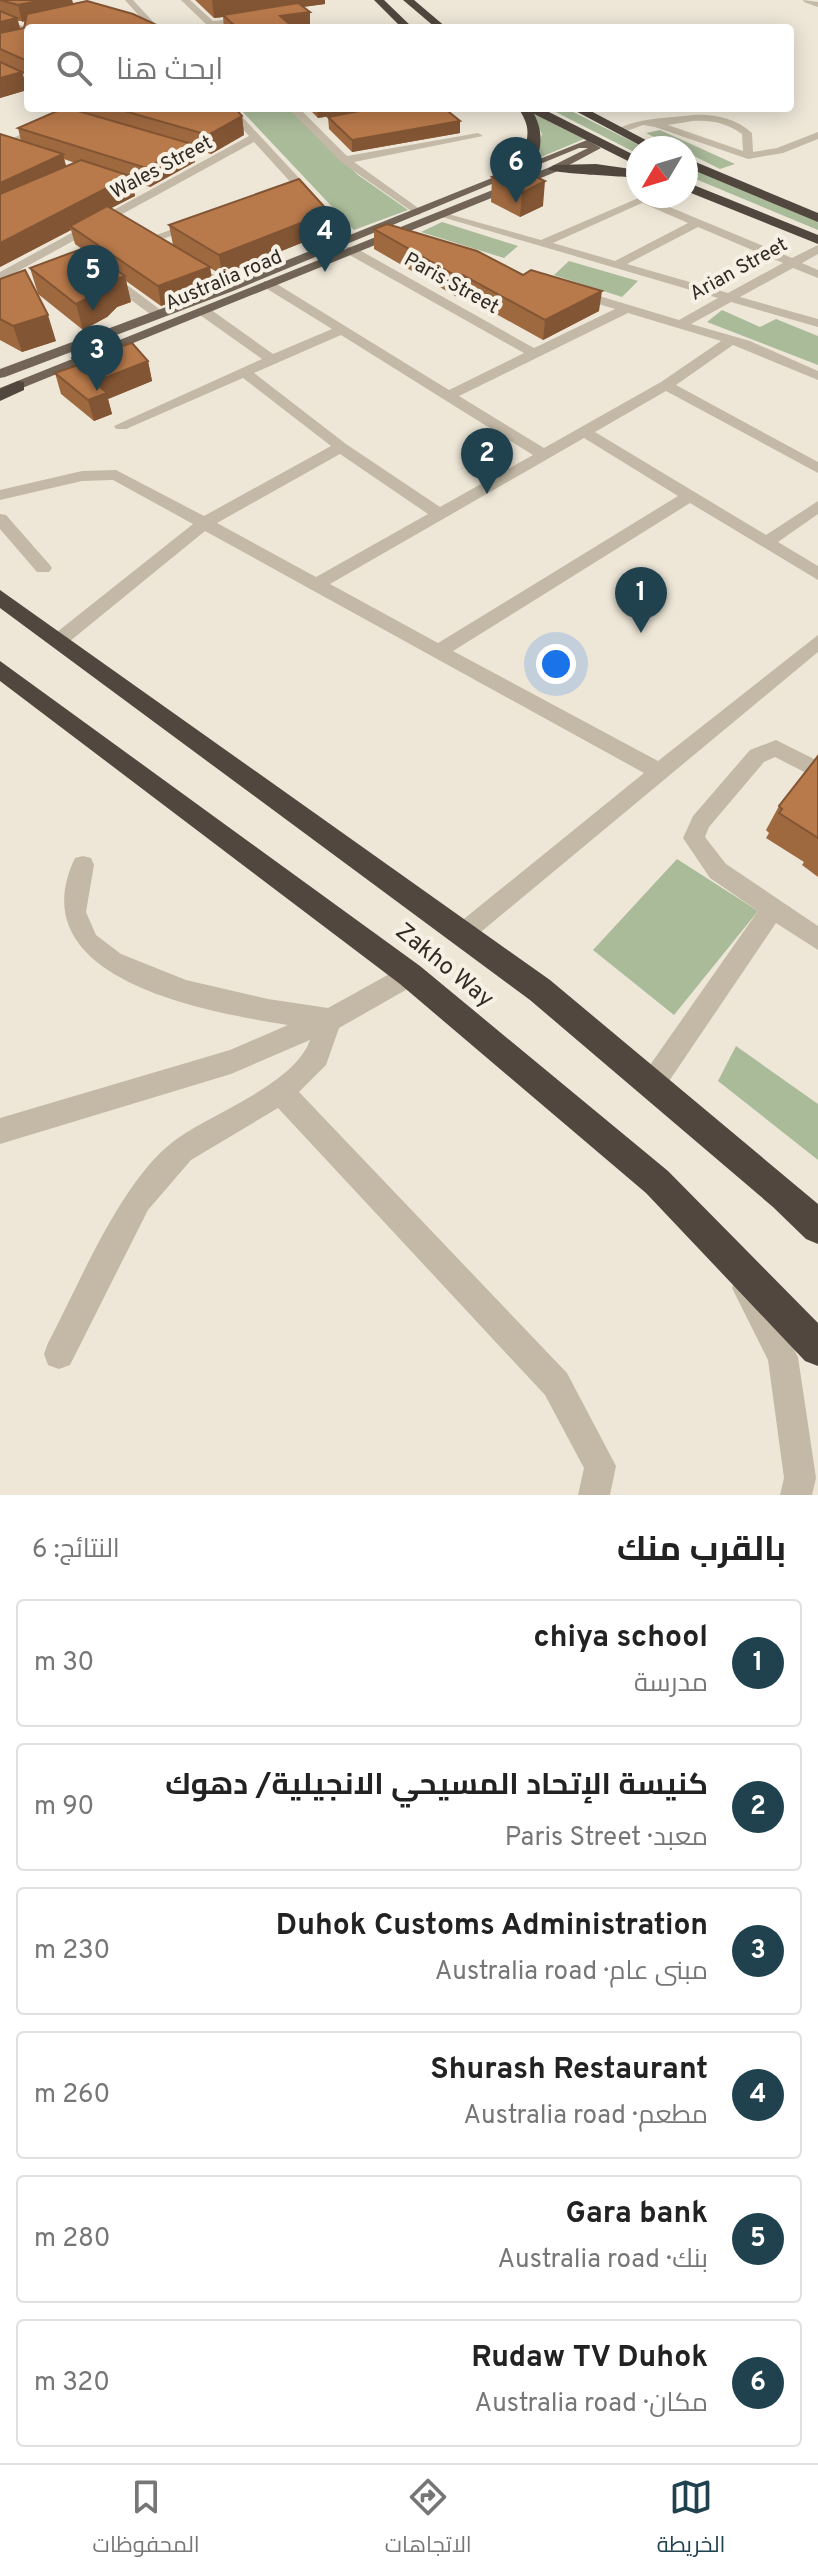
<!DOCTYPE html>
<html lang="ar">
<head>
<meta charset="utf-8">
<style>
	body { margin:0; font-family:Overpass,Cairo,sans-serif; background:#f2f2f2; color:#222; direction:rtl }
	.compass { position:absolute; left:626px; top:136px; width:72px; height:72px; border-radius:50%; background:#fff; box-shadow:0 4px 20px #0003; rotate:232deg }
	.you { position:absolute; left:556px; top:664px; width:28px; height:28px; margin:-20px; border:6px solid #fff; border-radius:50%; background:#1a73e8; box-shadow:0 0 0 12px #1a73e833 }
	.badge { display:grid; place-items:center; width:52px; height:52px; border-radius:50%; background:#20424e; color:#fff; font-size:26px; font-weight:700 }
	.pin { position:absolute; translate:-50% -66px; filter:drop-shadow(0 2px 4px #0008) }
	.pin::after { content:''; position:absolute; top:42px; width:28px; height:24px; background:inherit; clip-path:polygon(0 0,100% 0,50% 100%) }
	.list { margin:0; padding:0; list-style:none }
	h2 { display:flex; justify-content:space-between; align-items:center; height:104px; margin:0; padding:0 32px; font-size:34px }
	h2 small { font-size:26px; font-weight:400; color:#767676 }
	.list li { display:grid; grid-template-columns:52px 1fr auto; gap:24px; align-items:center; box-sizing:border-box; height:128px; margin:0 16px 16px; padding:0 16px; border:2px solid #e0e0e0; border-radius:8px }
	.list b { display:block; font-size:30px; white-space:nowrap }
	.list p { margin:0; font-size:26px; white-space:nowrap; color:#767676 }
	.list em { font-size:26px; font-style:normal; color:#767676 }
	.icon { flex:none; width:44px; height:44px; fill:none; stroke:currentColor; stroke-width:2; stroke-linecap:round; stroke-linejoin:round }
	.map { position:relative; flex:none; width:818px; height:1495px; overflow:hidden; direction:ltr }
	.search { position:absolute; background:#fff; box-shadow:0 4px 20px #0003; left:24px; right:24px; top:24px; height:88px; display:flex; align-items:center; gap:20px; box-sizing:border-box; padding:0 28px; border-radius:8px; color:#767676; font-size:30px }
	.sheet { height:968px; background:#fff }
	nav { display:flex; justify-content:space-around; align-items:center; box-sizing:border-box; height:112px; border-top:2px solid #e0e0e0; background:#fff; font-size:22px; color:#767676 }
	nav a { display:grid; justify-items:center; gap:4px }
	nav .on { color:#20424e }
	.map>svg:first-child { display:block }
	.green { fill:#aabb9a }
	.lines { fill:none; stroke-linecap:round; stroke-linejoin:round }
	.minor { fill:#c4b9a6; fill-rule:evenodd }
	.major { fill:#726558; fill-rule:evenodd }
	.highway { fill:#51473e; fill-rule:evenodd }
	.wall { fill:#9f6940; fill-rule:evenodd }
	.shaded-wall { fill:#825534 }
	.building { fill:#b97a4b; stroke:#825534; stroke-width:2 }
	.labels { text-anchor:middle; dominant-baseline:central; stroke-width:8; stroke-linejoin:round; paint-order:stroke }
	.far-street-label { font-size:20px; fill:#312b26; stroke:#f6f1e4 }
	.street-label { font-size:24px; fill:#312b26; stroke:#f6f1e4 }
</style>
</head>
<body>
<div class="map">
<svg width="818" height="1495" viewBox="0 0 818 1495">
	<rect width="100%" height="100%" fill="#eee7d8"/>
	<!-- green -->
	<g class="green">
		<polygon points="239,108 288,108 358,175 408,210 354,230"/>
		<polygon points="548,108 565,108 645,148 638,148 638,154"/>
		<polygon points="530,112 584,139 534,160 542,134"/>
		<polygon points="660,130 735,164 720,169 686,152 686,148 676,148 646,133"/>
		<polygon points="686,166 818,221 818,230 686,175"/>
		<polygon points="442,222 518,246 504,258 421,232"/>
		<polygon points="569,261 638,281 622,297 554,275"/>
		<polygon points="722,310 760,327 776,319 818,336 818,365 707,322"/>
		<polygon points="677,859 758,911 674,1015 593,950"/>
		<polygon points="736,1046 818,1104 818,1160 718,1081"/>
	</g>
	<g class="lines">
		<!-- minor -->
		<g class="minor">
			<polygon points="125,0 133,0 159,28 150,28"/>
			<polygon points="181,0 190,0 213,21 251,17 255,19 210,28"/>
			<polygon points="803,0 818,2 818,7 804,2"/>
			<polygon points="0,17 28,28 28,34 0,22"/>
			<polygon points="392,25 402,28 388,28"/>
			<polygon points="79,108 92,108 0,151 0,144"/>
			<polygon points="224,108 234,108 352,235 352,241 344,241 254,142 0,281 0,272 249,136"/>
			<polygon points="288,108 299,108 347,156 478,133 483,136 354,162 421,210 421,214 417,215 341,162"/>
			<path d="M693,115c22,-1 42,3 59,18l1,19 24,-4 41,-16v7l-35,14 -35,6 -93,-32 -12,-2 -24,9 -5,-3c20,-13 54,-13 79,-16zM693,121c19,-1 33,2 49,13l1,17 -75,-26z"/>
			<path d="M643,196l149,62 26,-13v9l-16,9 16,7v8l-25,-10 -53,29 78,22v8l-87,-25 -40,22 59,17 68,30v9l-85,-35 -57,40 142,77v11l-152,-82 -71,41 171,103 52,-34v13l-40,28 40,24v14l-128,-77 -237,148 205,110 160,-126v17l-348,289 -8,3 -8,-3 -4,-7 4,-7 190,-154 -439,-242 -141,115h-12l-3,-5 3,-5 141,-112 -80,-44 -31,1 -82,19v-10l82,-19 34,-1 88,46 127,-70 -88,-68 -117,51h-10l-2,-3 148,-67 -62,-44v-6h10l63,45 59,-25 -68,-42v-6h8l177,109 75,-37 -178,-100v-6h8l180,101 81,-39 -43,-13v-6l4,-1 103,31 39,-22 -283,-83 6,-3 100,28zM642,203l46,20 -73,38 -62,-18zM698,227l85,36 -55,30 -101,-29zM628,313l93,28 -60,41 -117,66 -85,-52zM341,335l192,120 -93,52 -94,-63 -92,-71zM584,438l94,58 -240,147 -108,-59zM340,454l88,60 -112,63 -99,-54z"/>
			<polygon points="193,222 197,223 197,227 148,244 142,240"/>
			<polygon points="187,263 195,263 235,288 225,291 187,269"/>
			<polygon points="103,273 111,273 166,314 154,317 103,279"/>
			<polygon points="0,514 6,515 49,564 52,568 49,572 37,572 0,529"/>
			<polygon points="776,740 818,761 818,779 775,757 764,762 709,827 705,837 726,864 818,926 818,950 776,923 661,1093 652,1097 643,1093 639,1084 643,1075 758,911 710,878 683,838 693,816 750,750"/>
			<path d="M83,856l8,2 3,7 -8,47 10,23 25,19 65,26 82,19 60,9 74,-41 8,-3 8,3 4,8 -4,8 -79,45 -13,37 -27,27 268,281 49,93 -6,29h-32l6,-27 -39,-73 -267,-287 -87,52 -43,50 -78,155 -11,4 -11,-4 -4,-11 4,-11c32,-60 72,-161 126,-202 37,-28 120,-56 136,-101l-79,34 -231,70v-26l230,-68 58,-25c-81,-13 -271,-45 -213,-167z"/>
			<polygon points="746,1274 756,1278 798,1357 816,1478 812,1495 780,1495 784,1478 768,1360 732,1288 736,1278"/>
		</g>
		<!-- major -->
		<polygon class="major" points="587,140 601,148 558,171 0,397 0,388 550,167 588,148 579,148 233,291 5,377 0,378 0,369 225,285"/>
		<!-- highway -->
		<g class="highway">
			<polygon points="374,0 384,0 413,28 402,28"/>
			<polygon points="403,0 414,0 447,28 436,28"/>
			<path d="M518,108h23l97,49v9l-104,-52c10,19 8,37 -2,56h-10c-2,-25 16,-34 -4,-62z"/>
			<polygon points="570,108 585,108 661,148 645,148"/>
			<polygon points="686,158 818,213 818,222 686,167"/>
			<path d="M596,164l42,6v8c-16,-2 -83,-4 -90,-9l6,-4z"/>
			<polygon points="686,182 818,235 818,244 686,191"/>
			<polygon points="18,381 24,382 24,390 0,401 0,389"/>
			<polygon points="0,590 550,980 818,1204 818,1244 806,1239 773,1207 530,1000 0,608"/>
			<polygon points="0,661 420,966 668,1171 818,1323 818,1366 805,1361 646,1193 400,984 0,681"/>
		</g>
	</g>
	<!-- wall -->
	<g class="wall">
		<path d="M0,0h72l1,4 -45,24 -1,48 -4,-2 4,16 -27,8zM18,21h7l-1,7 -4,1z"/>
		<polygon points="195,0 325,0 325,4 303,7 310,12 310,26 296,28 224,28 223,17 214,18"/>
		<path d="M84,108h151l7,8 2,19 -33,19 -18,-5 2,13 -45,25 -19,-6 4,15 -25,12 63,37 -4,-20 160,-13 2,19 -109,44 -12,-7 3,18 -52,20 -35,-25 5,21 -14,5 -10,10 -24,13 -45,-36 -8,-26 52,-19 -7,-5 -4,-14 -71,37v-133l21,7 -3,-13 67,-15zM64,159l11,4 -9,3z"/>
		<polygon points="308,108 371,108 460,121 460,133 352,152 329,129 328,117 353,112 318,118"/>
		<polygon points="516,168 543,206 520,217 491,202 492,177"/>
		<polygon points="374,229 599,311 543,340 462,295 457,297 374,249"/>
		<polygon points="0,279 56,341 22,352 0,340"/>
		<polygon points="99,353 148,361 152,381 108,399 112,414 94,421 61,394 55,373 74,367 72,358"/>
		<polygon points="818,756 818,877 802,865 804,862 766,838 769,833 766,830 779,806"/>
	</g>
	<!-- shaded-wall -->
	<g class="shaded-wall">
		<polygon points="42,0 72,0 75,10 22,22 18,5"/>
		<polygon points="212,0 325,0 325,4 224,17 223,15 223,17 214,18"/>
		<polygon points="310,12 310,26 296,28 281,28 280,16"/>
		<polygon points="17,18 22,35 0,40 0,22"/>
		<polygon points="22,72 27,90 0,98 0,78"/>
		<polygon points="317,108 371,108 371,109 318,118"/>
		<polygon points="242,116 244,135 211,154 208,135"/>
		<polygon points="460,121 460,133 352,152 352,140"/>
		<polygon points="192,144 195,162 150,187 146,168"/>
		<polygon points="63,154 68,174 0,206 0,183"/>
		<polygon points="130,176 135,196 73,228 70,226 71,230 0,267 0,243"/>
		<polygon points="545,181 543,206 520,217 522,193"/>
		<polygon points="329,212 331,231 222,275 219,255"/>
		<polygon points="210,267 213,286 161,306 158,286"/>
		<polygon points="463,275 462,295 457,297 458,277"/>
		<polygon points="125,276 131,302 117,307 107,317 83,330 76,304 110,281"/>
		<polygon points="602,291 599,311 543,340 545,320"/>
		<polygon points="48,315 56,341 22,352 13,326"/>
		<polygon points="148,361 152,381 108,399 112,414 94,421 88,400 94,382"/>
	</g>
	<!-- building -->
	<g class="building">
		<polygon points="0,0 42,0 18,5"/>
		<polygon points="87,1 133,14 161,27 156,28 28,28 28,70 26,71 25,60 0,49 0,33 24,28 27,14"/>
		<polygon points="298,3 310,12 280,16 294,28 237,28 223,15"/>
		<polygon points="0,11 17,18 0,22"/>
		<polygon points="0,62 22,72 0,78"/>
		<polygon points="64,108 68,108 192,144 146,168 18,128"/>
		<polygon points="114,108 235,108 242,116 208,135"/>
		<polygon points="376,108 444,108 460,121 352,140 328,117"/>
		<polygon points="0,134 63,154 0,183"/>
		<polygon points="81,160 130,176 0,243 0,194"/>
		<polygon points="516,168 545,181 522,193 492,177"/>
		<polygon points="299,179 329,212 219,255 169,225"/>
		<polygon points="107,206 210,267 158,286 70,226"/>
		<polygon points="387,224 477,251 523,275 531,270 602,291 545,320 463,275 458,277 374,229"/>
		<polygon points="84,248 125,276 110,281 101,291 76,304 30,268"/>
		<polygon points="25,270 48,315 13,326 0,319 0,279"/>
		<polygon points="132,343 148,361 94,382 107,393 88,400 55,373 78,365 72,358 93,349 99,353"/>
		<polygon points="818,756 818,838 779,813 782,809 779,806"/>
	</g>
	<g class="labels">
		<!-- far-street labels -->
		<g class="far-street-label">
			<text transform="translate(162 168) rotate(-28)">Wales Street</text>
			<text transform="translate(739 270) rotate(-29)">Arian Street</text>
			<text transform="translate(224 281) rotate(-23)">Australia road</text>
			<text transform="translate(451 284) rotate(29)">Paris Street</text>
		</g>
		<!-- street labels -->
		<g class="street-label">
			<text transform="translate(444 966) rotate(39)">Zakho Way</text>
		</g>
	</g>
</svg>
<svg class="compass" viewBox="-18 -18 36 36"><path d="M0-13l5 13h-10z" fill="#e53935"/><path d="M0 13l5-13h-10z" fill="#767676"/></svg>
<div class="you"></div>
<div class="pin badge" style="left:641px;top:633px">1</div>
<div class="pin badge" style="left:487px;top:494px">2</div>
<div class="pin badge" style="left:97px;top:391px">3</div>
<div class="pin badge" style="left:325px;top:272px">4</div>
<div class="pin badge" style="left:93px;top:311px">5</div>
<div class="pin badge" style="left:516px;top:203px">6</div>
<div class="search"><svg class="icon" aria-label="search" viewBox="0 0 24 24"><circle cx="10" cy="10" r="6"/><path d="M15 15l6 6"/></svg>ابحث هنا</div>
</div>
<section class="sheet">
<h2>بالقرب منك<small>النتائج: 6</small></h2>
<ul class="list">
<li><span class="badge">1</span><div><b>chiya school</b><p>مدرسة</p></div><em>30 m</em></li>
<li><span class="badge">2</span><div><b>كنيسة الإتحاد المسيحي الانجيلية/ دهوك</b><p>معبد · Paris Street</p></div><em>90 m</em></li>
<li><span class="badge">3</span><div><b>Duhok Customs Administration</b><p>مبنى عام · Australia road</p></div><em>230 m</em></li>
<li><span class="badge">4</span><div><b>Shurash Restaurant</b><p>مطعم · Australia road</p></div><em>260 m</em></li>
<li><span class="badge">5</span><div><b>Gara bank</b><p>بنك · Australia road</p></div><em>280 m</em></li>
<li><span class="badge">6</span><div><b>Rudaw TV Duhok</b><p>مكان · Australia road</p></div><em>320 m</em></li>
</ul>
</section>
<nav>
<a class="on"><svg class="icon" aria-label="map" viewBox="0 0 24 24"><path d="M3 6l6-2 6 2 6-2v14l-6 2-6-2-6 2zM9 4v14M15 6v14"/></svg>الخريطة</a>
<a><svg class="icon" aria-label="directions" viewBox="0 0 24 24"><path d="M12 3l9 9-9 9-9-9zM9 14v-3h6M13 9l2 2-2 2"/></svg>الاتجاهات</a>
<a><svg class="icon" aria-label="saved" viewBox="0 0 24 24"><path d="M7 4h10v16l-5-4-5 4z"/></svg>المحفوظات</a>
</nav>
</body>
</html>
